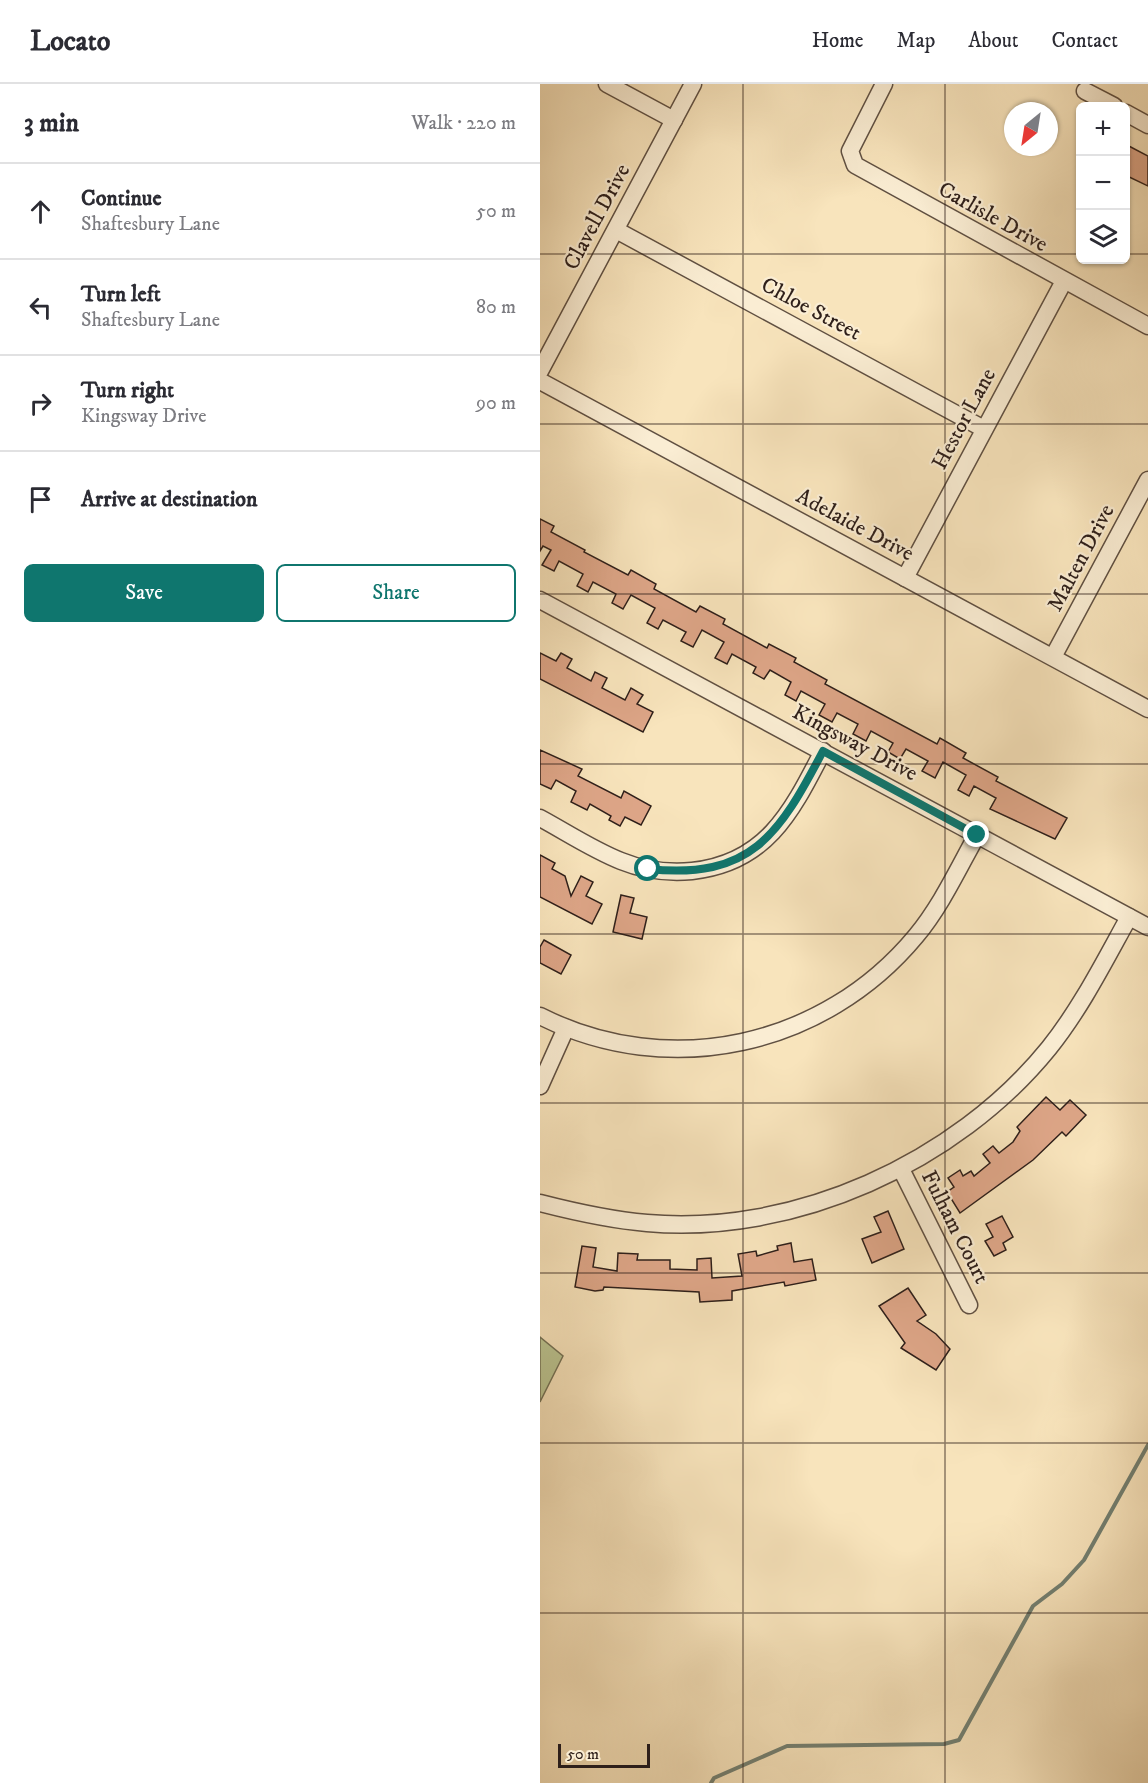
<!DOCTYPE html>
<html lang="en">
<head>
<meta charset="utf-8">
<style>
	body { margin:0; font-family:"IM FELL DW Pica",serif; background:#f2f2f3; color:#2b2b33 }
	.controls { position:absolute; right:18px; top:18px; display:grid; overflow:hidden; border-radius:9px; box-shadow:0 2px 4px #0004 }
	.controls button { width:54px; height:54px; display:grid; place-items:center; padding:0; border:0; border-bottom:2px solid #e1e1e2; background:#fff; color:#2b2b33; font:30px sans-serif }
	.compass { position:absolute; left:464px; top:18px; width:54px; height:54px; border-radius:50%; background:#fff; box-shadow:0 2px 4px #0004; rotate:210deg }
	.scale { position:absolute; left:18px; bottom:15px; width:92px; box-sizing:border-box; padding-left:6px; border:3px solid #2e1f1a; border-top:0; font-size:16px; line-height:21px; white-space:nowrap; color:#2e1f1a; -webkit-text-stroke:4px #faedd3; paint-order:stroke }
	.stop { position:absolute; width:18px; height:18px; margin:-14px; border:4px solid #0f766e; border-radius:50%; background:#fff }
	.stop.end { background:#0f766e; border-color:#fff; box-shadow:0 2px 6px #0008 }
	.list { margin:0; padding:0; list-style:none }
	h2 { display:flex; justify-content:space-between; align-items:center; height:78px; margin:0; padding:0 24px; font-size:26px }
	h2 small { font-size:20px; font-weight:400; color:#7c7c81 }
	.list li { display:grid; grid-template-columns:39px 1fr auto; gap:18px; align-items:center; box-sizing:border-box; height:96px; padding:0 24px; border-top:2px solid #e1e1e2 }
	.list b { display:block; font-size:22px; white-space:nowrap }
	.list p { margin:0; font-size:20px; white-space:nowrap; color:#7c7c81 }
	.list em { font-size:20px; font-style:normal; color:#7c7c81 }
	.actions { display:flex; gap:12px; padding:18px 24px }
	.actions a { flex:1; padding:14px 0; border:2px solid #0f766e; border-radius:9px; text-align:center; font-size:21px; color:#0f766e }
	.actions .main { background:#0f766e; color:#fff }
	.icon { flex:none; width:33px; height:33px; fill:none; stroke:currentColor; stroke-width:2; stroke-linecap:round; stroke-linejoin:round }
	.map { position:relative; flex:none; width:608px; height:1699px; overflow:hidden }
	header { display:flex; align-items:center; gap:36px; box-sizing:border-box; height:84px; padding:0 30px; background:#fff; border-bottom:2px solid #e1e1e2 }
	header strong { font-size:28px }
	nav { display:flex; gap:33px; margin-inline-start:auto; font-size:21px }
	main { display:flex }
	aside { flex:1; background:#fff }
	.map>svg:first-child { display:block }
	.green { fill:#bbc592; stroke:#747256; stroke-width:1.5 }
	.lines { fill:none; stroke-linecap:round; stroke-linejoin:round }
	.stream { stroke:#727f71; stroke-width:4 }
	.building { fill:#dea688; stroke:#2e1f1a; stroke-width:1.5 }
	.minor-casing { stroke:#605042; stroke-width:19 }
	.minor { stroke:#faedd3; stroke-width:16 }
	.route { stroke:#0f766e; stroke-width:8 }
	.grid { fill:none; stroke:#2e1f1a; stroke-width:1.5; stroke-opacity:0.55 }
	.labels { text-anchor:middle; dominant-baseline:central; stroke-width:4.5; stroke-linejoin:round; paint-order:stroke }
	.street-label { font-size:22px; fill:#2e1f1a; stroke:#faedd3 }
</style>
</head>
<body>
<header>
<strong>Locato</strong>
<nav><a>Home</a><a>Map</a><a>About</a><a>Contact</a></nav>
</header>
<main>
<aside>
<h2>3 min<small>Walk · 220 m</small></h2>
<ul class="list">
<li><svg class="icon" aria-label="ahead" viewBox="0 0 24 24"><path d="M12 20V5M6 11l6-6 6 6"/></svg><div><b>Continue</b><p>Shaftesbury Lane</p></div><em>50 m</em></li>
<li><svg class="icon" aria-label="left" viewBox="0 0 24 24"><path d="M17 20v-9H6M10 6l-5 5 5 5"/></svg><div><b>Turn left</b><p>Shaftesbury Lane</p></div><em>80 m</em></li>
<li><svg class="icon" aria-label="right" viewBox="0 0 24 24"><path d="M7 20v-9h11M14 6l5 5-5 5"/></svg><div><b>Turn right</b><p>Kingsway Drive</p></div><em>90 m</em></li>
<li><svg class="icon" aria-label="arrive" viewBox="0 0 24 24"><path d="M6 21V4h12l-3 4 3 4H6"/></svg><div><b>Arrive at destination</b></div></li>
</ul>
<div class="actions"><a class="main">Save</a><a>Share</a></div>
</aside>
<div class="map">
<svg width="608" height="1699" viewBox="0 0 608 1699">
	<rect width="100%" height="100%" fill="#f8e4bc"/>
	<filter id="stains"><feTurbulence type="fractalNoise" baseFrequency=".00333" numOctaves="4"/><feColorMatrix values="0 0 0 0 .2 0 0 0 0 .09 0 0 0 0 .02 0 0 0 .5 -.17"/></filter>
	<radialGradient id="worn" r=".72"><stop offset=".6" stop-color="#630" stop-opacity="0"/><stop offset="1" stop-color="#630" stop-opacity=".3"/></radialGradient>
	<!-- green -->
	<polygon class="green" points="0,1253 23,1272 0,1318"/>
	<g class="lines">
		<!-- stream -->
		<polyline class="stream" points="171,1699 174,1694 247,1662 404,1660 419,1656 493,1522 522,1500 544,1476 608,1361"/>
	</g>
	<!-- building -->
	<g class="building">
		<polygon points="585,60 608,72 608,102 585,91"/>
		<polygon points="0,435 14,442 11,448 45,466 44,468 88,491 91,486 116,500 114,505 156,528 160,522 185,535 183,540 227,564 229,560 256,574 254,578 287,596 285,600 397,660 400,654 426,669 423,674 458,693 456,697 527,734 515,755 450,725 456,714 434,702 429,712 418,706 426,691 403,678 395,694 382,687 388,677 366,665 360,675 348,668 353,659 331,647 326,657 313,650 318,640 297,629 292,638 279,631 285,620 261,607 256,617 245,611 251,598 230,586 224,595 213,589 216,583 192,570 187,580 175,574 184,558 162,546 153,563 141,557 146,548 123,536 118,545 107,539 115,524 91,511 83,525 72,519 76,510 53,498 48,508 37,502 43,490 19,477 14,487 2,481 11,466 3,462 0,467"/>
		<polygon points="0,569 16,577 21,569 32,575 27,584 51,597 55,588 67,594 62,604 85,616 91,604 103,611 97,620 113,628 103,648 0,595"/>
		<polygon points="0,666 42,685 38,692 81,714 84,707 111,722 101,741 85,733 80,742 69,736 71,732 50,720 47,726 31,718 36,707 16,696 11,705 0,700"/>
		<polygon points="0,771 15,779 12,785 25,792 31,812 41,792 53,798 46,812 62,820 52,840 0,813"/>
		<polygon points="81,811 94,814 90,829 107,833 102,855 73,848"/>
		<polygon points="4,856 31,871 21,890 0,879 0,863"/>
		<polygon points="506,1013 520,1026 530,1016 546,1031 526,1052 522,1048 493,1076 420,1129 407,1108 414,1103 408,1094 420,1086 423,1092 431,1087 434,1092 450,1079 443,1070 453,1062 459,1069 473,1058 480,1047 477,1043"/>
		<polygon points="348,1127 364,1165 332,1179 322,1155 341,1148 334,1133"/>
		<polygon points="462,1132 473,1153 463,1159 466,1166 454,1172 445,1157 453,1153 446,1140"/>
		<polygon points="251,1159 254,1178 272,1175 276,1196 245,1202 244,1198 192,1207 192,1216 160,1218 159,1208 64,1203 63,1206 55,1207 35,1203 42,1162 56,1164 53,1183 77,1187 78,1169 98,1170 97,1176 130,1176 130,1185 157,1186 157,1175 171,1174 172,1194 202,1192 198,1170 216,1167 217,1172 238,1166 237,1162"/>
		<polygon points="368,1204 386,1231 377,1237 396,1250 410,1265 396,1286 361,1264 365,1259 339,1222"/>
	</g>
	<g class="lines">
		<!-- minor casing -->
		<g class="minor-casing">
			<g id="minor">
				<polyline points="67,0 134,36"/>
				<polyline points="344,0 310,67 315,81 608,242"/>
				<polyline points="545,7 574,22"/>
				<polyline points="586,29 608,41"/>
				<polyline points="76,146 444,345"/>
				<polyline points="0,287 153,0"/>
				<polyline points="0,297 608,625"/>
				<polyline points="365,494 524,197"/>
				<polyline points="0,516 608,843"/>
				<polyline points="513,573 608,396"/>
				<path d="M0,734c26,14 53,32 81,43 22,9 48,12 71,10 75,-8 100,-60 131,-120"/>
				<path d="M0,932c129,65 284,31 376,-80 25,-30 42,-67 61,-101"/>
				<polyline points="0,1002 26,944"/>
				<polyline points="361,1085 429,1221"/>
				<path d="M0,1119c35,9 71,17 107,20 147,13 309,-60 402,-175 32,-40 55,-86 80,-131"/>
			</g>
		</g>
		<!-- minor -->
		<use href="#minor" class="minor"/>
	</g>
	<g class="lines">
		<!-- route -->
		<path class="route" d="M108,785c103,11 131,-34 175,-118l154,84"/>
	</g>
	<!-- grid -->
	<path class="grid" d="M203,0v1699M405,0v1699M0,170h540M586,170h22M0,340h608M0,510h608M0,680h608M0,850h608M0,1019h608M0,1189h608M0,1359h608M0,1529h608"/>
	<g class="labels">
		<!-- street labels -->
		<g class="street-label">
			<text transform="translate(57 133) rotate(-62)">Clavell Drive</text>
			<text transform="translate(453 133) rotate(29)">Carlisle Drive</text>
			<text transform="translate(271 225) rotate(28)">Chloe Street</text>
			<text transform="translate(424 335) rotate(-62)">Hestor Lane</text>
			<text transform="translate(315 441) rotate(28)">Adelaide Drive</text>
			<text transform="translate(541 474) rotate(-62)">Malten Drive</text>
			<text transform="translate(315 659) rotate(28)">Kingsway Drive</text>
			<text transform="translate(415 1143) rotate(63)">Fulham Court</text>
		</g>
	</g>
	<rect width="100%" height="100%" filter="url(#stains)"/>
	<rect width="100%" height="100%" fill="url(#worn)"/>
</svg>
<div class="controls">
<button>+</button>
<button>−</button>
<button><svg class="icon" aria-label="layers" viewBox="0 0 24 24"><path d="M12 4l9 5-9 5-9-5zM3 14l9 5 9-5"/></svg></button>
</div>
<svg class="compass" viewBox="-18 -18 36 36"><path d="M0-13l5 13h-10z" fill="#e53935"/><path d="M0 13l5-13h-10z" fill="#7c7c81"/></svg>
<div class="scale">50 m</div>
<div class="stop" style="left:108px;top:785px"></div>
<div class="stop end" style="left:437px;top:751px"></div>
</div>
</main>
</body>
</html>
